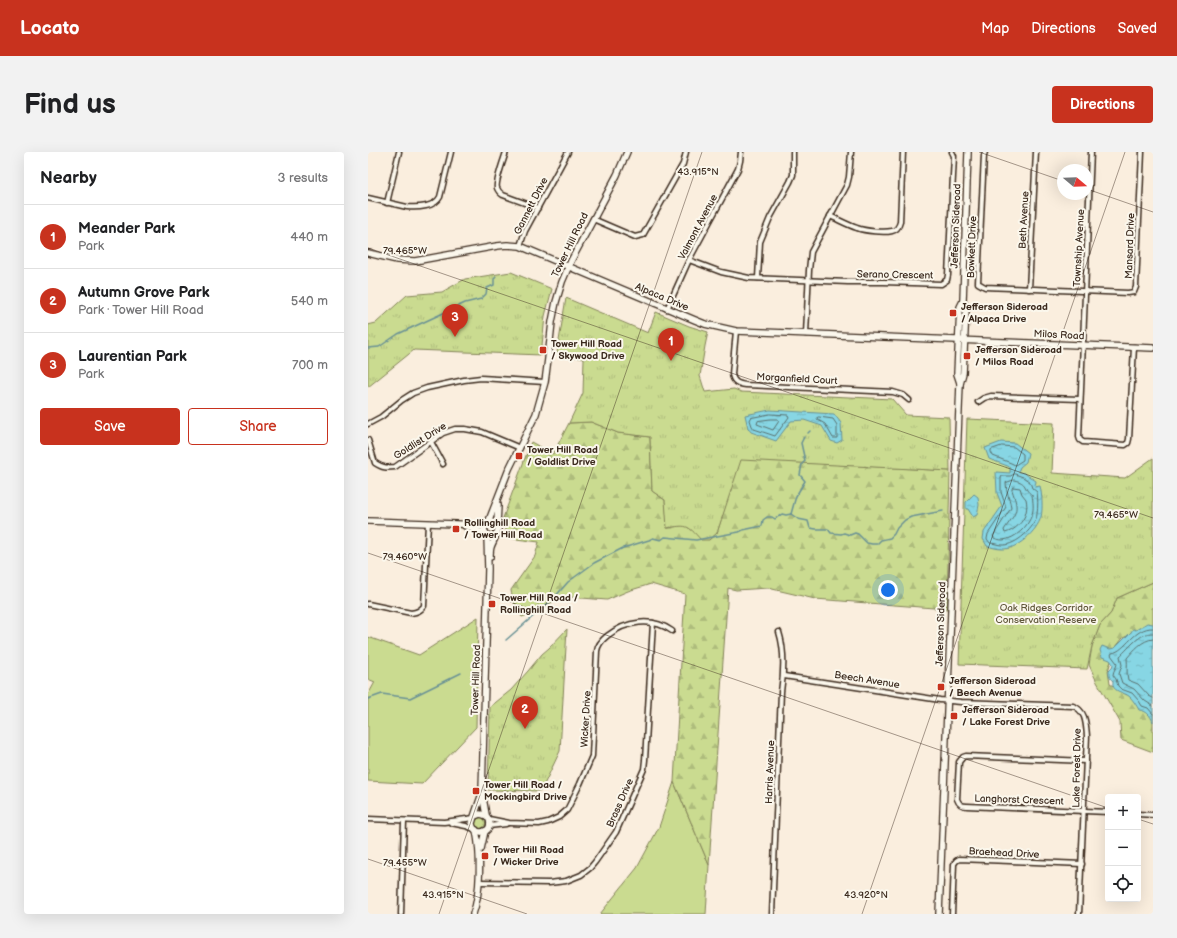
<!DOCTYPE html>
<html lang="en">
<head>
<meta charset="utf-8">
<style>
	body { margin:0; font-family:"Balsamiq Sans",sans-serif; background:#f2f2f2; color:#202124 }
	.controls { position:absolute; right:12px; bottom:12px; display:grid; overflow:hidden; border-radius:4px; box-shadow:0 4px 16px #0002 }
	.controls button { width:36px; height:36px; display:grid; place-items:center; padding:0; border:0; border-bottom:1px solid #e0e0e0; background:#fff; color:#202124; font:20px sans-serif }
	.compass { position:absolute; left:689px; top:12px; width:36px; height:36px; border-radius:50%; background:#fff; box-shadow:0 4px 16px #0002; rotate:109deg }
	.you { position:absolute; left:520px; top:438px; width:14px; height:14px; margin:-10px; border:3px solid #fff; border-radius:50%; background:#1a73e8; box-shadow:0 0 0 6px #1a73e833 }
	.badge { display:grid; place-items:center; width:26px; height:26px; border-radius:50%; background:#c8321e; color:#fff; font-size:13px; font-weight:700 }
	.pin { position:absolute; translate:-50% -33px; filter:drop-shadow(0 1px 2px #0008) }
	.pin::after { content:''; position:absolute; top:21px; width:14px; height:12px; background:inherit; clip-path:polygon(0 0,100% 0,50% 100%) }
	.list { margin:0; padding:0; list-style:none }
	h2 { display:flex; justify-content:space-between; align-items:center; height:52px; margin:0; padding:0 16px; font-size:17px }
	h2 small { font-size:13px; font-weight:400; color:#757577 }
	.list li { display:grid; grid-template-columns:26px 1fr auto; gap:12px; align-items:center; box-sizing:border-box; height:64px; padding:0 16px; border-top:1px solid #e0e0e0 }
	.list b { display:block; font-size:15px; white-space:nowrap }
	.list p { margin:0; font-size:13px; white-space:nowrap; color:#757577 }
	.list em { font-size:13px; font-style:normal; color:#757577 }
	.actions { display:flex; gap:8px; padding:12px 16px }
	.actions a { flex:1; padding:9px 0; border:1px solid #c8321e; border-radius:4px; text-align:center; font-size:14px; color:#c8321e }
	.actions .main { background:#c8321e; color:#fff }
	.icon { flex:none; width:22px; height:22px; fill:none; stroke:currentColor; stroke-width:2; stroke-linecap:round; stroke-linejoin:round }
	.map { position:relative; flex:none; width:785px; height:762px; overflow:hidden; border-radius:4px }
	header { display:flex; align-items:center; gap:24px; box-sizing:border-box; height:56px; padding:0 20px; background:#c8321e; color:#fff }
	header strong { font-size:19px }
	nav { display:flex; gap:22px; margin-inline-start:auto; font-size:14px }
	.intro { display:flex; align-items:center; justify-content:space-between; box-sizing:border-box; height:96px; padding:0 24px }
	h1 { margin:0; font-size:28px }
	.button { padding:10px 18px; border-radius:4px; background:#c8321e; color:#fff; font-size:14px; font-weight:700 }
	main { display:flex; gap:24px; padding:0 24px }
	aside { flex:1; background:#fff; border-radius:4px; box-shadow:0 4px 16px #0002 }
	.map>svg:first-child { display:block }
	.green { fill:#cadb90; stroke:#828257 }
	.forest { fill:url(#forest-firs); stroke:#828257 }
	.park { fill:url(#park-tufts); stroke:#828257 }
	.water { fill:url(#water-ripples); stroke:#699195 }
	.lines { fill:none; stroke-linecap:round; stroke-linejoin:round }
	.shore { stroke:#596f6d; stroke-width:1 }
	.stream { stroke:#699195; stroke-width:1.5 }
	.street-casing { stroke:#3b2a1e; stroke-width:7 }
	.secondary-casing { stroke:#3b2a1e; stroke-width:8 }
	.street { stroke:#fbf7ec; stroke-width:4 }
	.secondary { stroke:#fbf7ec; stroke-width:5.5 }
	.ticks { fill:none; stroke:#3b2a1e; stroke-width:1; stroke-opacity:0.45 }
	.poi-dot { fill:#c8321e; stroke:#fbf7ec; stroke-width:1.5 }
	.labels { text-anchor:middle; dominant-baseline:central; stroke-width:4; stroke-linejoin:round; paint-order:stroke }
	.street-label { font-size:10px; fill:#3b2a1e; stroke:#fbf7ec }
	.poi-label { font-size:10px; font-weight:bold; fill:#3b2a1e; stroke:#fbf7ec; text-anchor:start }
	.park-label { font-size:10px; fill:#5f563a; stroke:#fbf7ec }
	.ticks-label { font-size:10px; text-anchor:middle; fill:#3b2a1e; stroke:#fbf7ec; stroke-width:4; stroke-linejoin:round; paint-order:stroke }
</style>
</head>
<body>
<header>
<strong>Locato</strong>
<nav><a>Map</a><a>Directions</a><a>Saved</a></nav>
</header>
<div class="intro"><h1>Find us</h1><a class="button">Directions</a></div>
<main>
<aside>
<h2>Nearby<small>3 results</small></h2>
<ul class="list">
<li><span class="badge">1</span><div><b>Meander Park</b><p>Park</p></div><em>440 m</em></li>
<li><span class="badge">2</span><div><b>Autumn Grove Park</b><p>Park · Tower Hill Road</p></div><em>540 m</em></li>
<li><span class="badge">3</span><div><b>Laurentian Park</b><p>Park</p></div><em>700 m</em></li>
</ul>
<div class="actions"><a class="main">Save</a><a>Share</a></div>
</aside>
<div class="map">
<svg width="785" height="762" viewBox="0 0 785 762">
	<defs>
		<pattern id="forest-firs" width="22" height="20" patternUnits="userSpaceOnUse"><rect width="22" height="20" fill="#cadb90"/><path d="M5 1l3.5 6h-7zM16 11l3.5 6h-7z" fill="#aebc7c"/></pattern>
		<pattern id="park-tufts" width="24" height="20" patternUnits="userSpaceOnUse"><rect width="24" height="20" fill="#cadb90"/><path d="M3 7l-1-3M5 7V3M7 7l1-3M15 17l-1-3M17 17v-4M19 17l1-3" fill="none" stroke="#aebc7c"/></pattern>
		<pattern id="water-ripples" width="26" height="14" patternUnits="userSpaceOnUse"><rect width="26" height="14" fill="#87d6e4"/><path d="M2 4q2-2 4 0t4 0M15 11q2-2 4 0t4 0" fill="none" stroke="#75b8c3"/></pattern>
	</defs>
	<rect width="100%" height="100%" fill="#faeede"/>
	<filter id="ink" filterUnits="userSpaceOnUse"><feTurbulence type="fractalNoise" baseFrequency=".025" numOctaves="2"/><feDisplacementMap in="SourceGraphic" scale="8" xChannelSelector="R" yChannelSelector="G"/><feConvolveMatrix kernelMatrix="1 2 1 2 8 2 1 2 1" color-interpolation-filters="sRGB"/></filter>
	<g filter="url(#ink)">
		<!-- green -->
		<g class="green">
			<polygon points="110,465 108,575 54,632 0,629 0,543 7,530 0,527 0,485 51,503"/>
			<polygon points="306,630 341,713 338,762 232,762 269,716 291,675"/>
			<circle cx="112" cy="671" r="5.5"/>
		</g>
		<!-- forest -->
		<g class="forest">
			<path d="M223,270l27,11 32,4 2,54 13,9 3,28 16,-3 8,5 25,3 23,-74 210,12 -3,138 -132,-10 -47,-11 -32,2 -8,-2 -19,277 -35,-83 11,-188 -34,-10 -23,7 -21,9 -38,-3 -15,4 -18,11 -14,5c-6,-8 -10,-18 -11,-27l24,-34 4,-14 -31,-4 -5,-20 28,-76 22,12 16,-31z"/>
			<polygon points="785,430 785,474 779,475 755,486 747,496 740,519 742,532 757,542 772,548 785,561 785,600 753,588 752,570 729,530 721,513 724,494 732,473 743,461 749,446"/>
		</g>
		<!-- park -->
		<g class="park">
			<polygon points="143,120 184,137 177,164 173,203 46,198 0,235 0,173 8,171 39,143 74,140 97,127"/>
			<path d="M198,146l82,35 8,-21 33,14 19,6 -3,14 -5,30 5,16 29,-3 7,3 151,7 14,16 43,2 1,54 -209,-11 -24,73 -8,7h-8c-14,-16 -14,-15 -34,-12l-2,-28 -13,-9 -2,-54 -32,-4 -27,-11 -22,1 14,-30 1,-34 -27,-6z"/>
			<polygon points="599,267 686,271 684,321 757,326 785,306 785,430 749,446 743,461 732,473 724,494 719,517 591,512"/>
			<polygon points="199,477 192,599 174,637 171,639 120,638 122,555 143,538 160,519 174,502 181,496"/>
		</g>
		<!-- water -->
		<g class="water">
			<polygon points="402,258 466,262 473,271 474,288 469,291 463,289 454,274 436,268 423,269 408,289 383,280 380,276 377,263"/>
			<path d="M633,290l14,1 13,10 -2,9 -6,5 -2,5 6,1 12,8 -1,6 5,-1c2,8 3,23 1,31 -4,14 -24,33 -39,32 -5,0 -11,-2 -15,-3l-4,-7 1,-7 18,-26 -5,-13 -1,-21 14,1v-6l-21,-8 -4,-11z"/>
			<polygon points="606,342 610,345 611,353 609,363 605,365 600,357 598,357 598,350"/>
			<path d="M779,471l6,1v98c-3,-7 -6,-11 -14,-12 -2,-4 -6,-10 -9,-13 -6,-6 -19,-4 -17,-16 -5,-4 -4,-6 -4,-11l3,-3 1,-3 -3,-4 -8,-3 -2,-7 2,-4 8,3 5,-1 16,-16 2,-3 3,1z"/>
		</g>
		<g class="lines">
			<!-- shore -->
			<g class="shore">
				<polygon points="402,262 420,263 421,265 407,284 386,277 384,274 382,268 383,266"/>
				<polygon points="451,265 465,267 469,273 469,286 465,286 457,272 450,268 449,266"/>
				<polygon points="403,267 410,267 411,269 405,278 389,272 390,269"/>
				<polygon points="634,294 646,295 655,302 655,308 647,313 643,311 625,304 623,300 623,298"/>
				<path d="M647,322l8,3 7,5 2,6 5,4c1,6 1,15 0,22 -1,13 -21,32 -35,31 -4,0 -8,-2 -12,-2l-3,-4 1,-5 18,-27 -5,-15v-14l1,-2h8z"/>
				<path d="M646,328c15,3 8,8 18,15 1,6 2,14 0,19 -3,12 -17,25 -29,26 -3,0 -7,-1 -9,-2l-1,-2 18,-28c-1,-9 -5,-16 -5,-25z"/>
				<path d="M645,335l7,1 2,6 4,5c1,4 1,9 0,13 -2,10 -12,19 -21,21l-1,-3c12,-18 16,-18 8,-40z"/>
				<path d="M785,476c-19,-1 -27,23 -41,25l-1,2 6,8c0,5 -4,7 -4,12l3,4 2,7 3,3 11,4 7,8 3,5 6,2 5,6"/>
				<path d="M785,481c-13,-1 -24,15 -33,23l2,9 -3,9 3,9 12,6 11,12 8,5"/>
				<path d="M785,487c-11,1 -19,11 -26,19 1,7 -1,15 1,22l10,4 11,12 4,2"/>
			</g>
			<!-- stream -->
			<g class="stream">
				<polyline points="0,196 11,195 30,182 97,151 113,147 118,142 119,136 126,133 126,127 128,125"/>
				<polyline points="440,281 442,279"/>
				<polyline points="423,362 430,367 440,369 442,376 448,377 460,377 463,381 473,382 476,381 482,383 487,381 490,382 499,391 504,392 509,392 513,388 522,386 526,382 529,376 537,368 543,365 575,359"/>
				<polyline points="423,362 428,344 437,329 432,323 434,312 437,309 433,291 436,285"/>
				<polyline points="138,488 186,446 200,430 226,411 255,396 281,388 285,386 293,388 297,385 328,388 371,380 375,378 394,374 395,368 399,365 404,365 407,367 414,362 418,363 423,362"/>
				<polyline points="0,547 14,542 42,546 93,521"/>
			</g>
			<!-- street casing -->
			<g class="street-casing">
				<g id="street">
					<path d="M138,0c-2,7 -11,30 -9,36 1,3 3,5 6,7l35,13"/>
					<polyline points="617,0 616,3 610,131 617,135 760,141 766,140 768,135 774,0"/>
					<polyline points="723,0 711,285 712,288 715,290 757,293 760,291 761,287 766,195"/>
					<path d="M0,46l39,9c11,1 28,0 33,-10l11,-45"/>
					<polyline points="19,51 31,0"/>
					<path d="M462,64c9,4 18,9 27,12 8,3 27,5 35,3 5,-1 7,-5 8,-9l3,-70"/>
					<polyline points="225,67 267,85 275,83 315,12 318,0"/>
					<polyline points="152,94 157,79 200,0"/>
					<polyline points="321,108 353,120 381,126 480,130 516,130 573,132 579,128 580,123 586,4 584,0"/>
					<polyline points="390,126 392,90 402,66 422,30 425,23 425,0"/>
					<polyline points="661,137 668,0"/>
					<polyline points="299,157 321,108 370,17 372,9 373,0"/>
					<path d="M368,179l-4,43c1,8 6,10 14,11l147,7 10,3 6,5"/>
					<polyline points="438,182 441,118 443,100 479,33 481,25 483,0"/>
					<polyline points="610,250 616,246 623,244 712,247"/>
					<polyline points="0,272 13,265 34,248 45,241 59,236 96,228 113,226 177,230"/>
					<path d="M0,288l7,23c8,5 11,5 20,4l48,-34 12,-4h10l17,3 38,16"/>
					<polyline points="63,290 75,312"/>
					<path d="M0,452l43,9c6,-1 9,-2 13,-7l4,-83"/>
					<path d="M416,524l156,24 21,2 112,4c13,4 13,19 14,30l-8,178"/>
					<path d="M718,609l-120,-5 -3,1 -4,5 -2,37c2,6 5,7 10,7l141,6"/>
					<polyline points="770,662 785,663"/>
					<polyline points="0,667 76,670 106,666"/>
					<path d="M121,667l20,4 30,1 9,-2 11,-5 8,-7 13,-26 12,-28 5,-105c1,-7 5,-11 10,-15 19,-15 45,-19 65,-5"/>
					<polyline points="83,671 98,674 106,677"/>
					<polyline points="121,674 138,672"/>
					<polyline points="111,730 181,731 198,729 213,723 222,716 227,710 248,680 276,617 277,608 285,471"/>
					<polyline points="33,762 36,669"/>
					<path d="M404,762l9,-222c3,-20 4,-41 -2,-60"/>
					<polyline points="584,762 586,712 588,709 591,707 714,712"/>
				</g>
			</g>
			<!-- secondary casing -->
			<g class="secondary-casing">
				<g id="secondary">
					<polyline points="0,101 29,108 47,109 129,94 139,93 152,94 327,168 337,172 368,179 785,196"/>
					<polyline points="592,231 589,222 592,155 595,149 600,0"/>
					<polyline points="0,369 118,373"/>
					<polyline points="120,371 141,317 168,262 177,230 180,207 184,170 188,150 194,130 203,109 249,23 259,0"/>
					<polyline points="129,372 130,353"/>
					<polyline points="97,374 117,381"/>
					<path d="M122,405c0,-3 0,-7 1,-10 2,-7 17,-29 -3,-24l-4,4 1,6c3,4 7,4 11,2"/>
					<polyline points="118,663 114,640 120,417 119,383"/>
					<path d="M107,664l5,-2c13,1 13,18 1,18 -4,0 -8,-3 -9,-8 0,-2 8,-25 10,-30"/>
					<polyline points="113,697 117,679"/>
					<path d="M105,762c8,-22 8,-60 3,-84"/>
					<polyline points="571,762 592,232 595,221 598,157 595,149"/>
				</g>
			</g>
			<!-- street -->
			<use href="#street" class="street"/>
			<!-- secondary -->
			<use href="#secondary" class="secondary"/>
		</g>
	</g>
	<!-- ticks -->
	<path class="ticks" d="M611,0l84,29M719,37l66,23M0,96l785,270M0,401l740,255M770,667l15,5M0,707l159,55M71,762l263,-762M494,762l263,-762"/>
	<!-- markers -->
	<g class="poi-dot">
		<rect x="581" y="157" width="8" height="8" rx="2"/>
		<rect x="171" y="194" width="8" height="8" rx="2"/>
		<rect x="595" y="200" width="8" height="8" rx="2"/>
		<rect x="147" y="300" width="8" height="8" rx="2"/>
		<rect x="84" y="373" width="8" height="8" rx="2"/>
		<rect x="120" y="448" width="8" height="8" rx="2"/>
		<rect x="569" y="531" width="8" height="8" rx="2"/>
		<rect x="582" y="560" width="8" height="8" rx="2"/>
		<rect x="104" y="635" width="8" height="8" rx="2"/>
		<rect x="113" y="700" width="8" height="8" rx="2"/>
	</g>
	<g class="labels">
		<!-- street labels -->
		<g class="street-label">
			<text transform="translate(163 54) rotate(-63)">Gannett Drive</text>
			<text transform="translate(656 68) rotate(-87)">Beth Avenue</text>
			<text transform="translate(588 74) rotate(-88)">Jefferson Sideroad</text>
			<text transform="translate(330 75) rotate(-62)">Valmont Avenue</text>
			<text transform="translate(202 93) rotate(-64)">Tower Hill Road</text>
			<text transform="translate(762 94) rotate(-88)">Mansard Drive</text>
			<text transform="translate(604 95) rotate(-88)">Bowkett Drive</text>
			<text transform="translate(711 96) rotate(-87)">Township Avenue</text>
			<text transform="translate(527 123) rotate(1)">Serano Crescent</text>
			<text transform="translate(294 145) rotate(23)">Alpaca Drive</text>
			<text transform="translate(691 183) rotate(3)">Milos Road</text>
			<text transform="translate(429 227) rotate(3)">Morganfield Court</text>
			<text transform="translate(52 289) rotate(-32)">Goldlist Drive</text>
			<text transform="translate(573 472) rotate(-88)">Jefferson Sideroad</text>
			<text transform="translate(108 528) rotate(-88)">Tower Hill Road</text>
			<text transform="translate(499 528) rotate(9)">Beech Avenue</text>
			<text transform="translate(218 567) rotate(-87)">Wicker Drive</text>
			<text transform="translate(709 616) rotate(-89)">Lake Forest Drive</text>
			<text transform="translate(402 620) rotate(-88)">Harris Avenue</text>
			<text transform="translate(651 648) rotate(2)">Langhorst Crescent</text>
			<text transform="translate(252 651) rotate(-66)">Brass Drive</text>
			<text transform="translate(636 701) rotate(3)">Braehead Drive</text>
		</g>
		<!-- poi labels -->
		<g class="poi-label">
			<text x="593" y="155">Jefferson Sideroad<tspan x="593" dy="12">/ Alpaca Drive</tspan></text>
			<text x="183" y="192">Tower Hill Road<tspan x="183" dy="12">/ Skywood Drive</tspan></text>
			<text x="607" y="198">Jefferson Sideroad<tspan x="607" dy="12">/ Milos Road</tspan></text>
			<text x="159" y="298">Tower Hill Road<tspan x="159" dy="12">/ Goldlist Drive</tspan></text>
			<text x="96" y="371">Rollinghill Road<tspan x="96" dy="12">/ Tower Hill Road</tspan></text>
			<text x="132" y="446">Tower Hill Road /<tspan x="132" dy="12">Rollinghill Road</tspan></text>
			<text x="581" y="529">Jefferson Sideroad<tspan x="581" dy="12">/ Beech Avenue</tspan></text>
			<text x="594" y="558">Jefferson Sideroad<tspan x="594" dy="12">/ Lake Forest Drive</tspan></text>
			<text x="116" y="633">Tower Hill Road /<tspan x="116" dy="12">Mockingbird Drive</tspan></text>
			<text x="125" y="698">Tower Hill Road<tspan x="125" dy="12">/ Wicker Drive</tspan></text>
		</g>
		<!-- park labels -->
		<g class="park-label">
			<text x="678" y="456">Oak Ridges Corridor<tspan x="678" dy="12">Conservation Reserve</tspan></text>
		</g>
	</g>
	<g class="ticks-label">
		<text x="330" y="23">43.915°N</text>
		<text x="37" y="102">79.465°W</text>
		<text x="748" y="366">79.465°W</text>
		<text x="37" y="408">79.460°W</text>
		<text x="37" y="714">79.455°W</text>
		<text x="75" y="746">43.915°N</text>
		<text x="498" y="746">43.920°N</text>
	</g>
</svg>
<div class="controls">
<button>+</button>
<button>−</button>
<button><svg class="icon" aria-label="locate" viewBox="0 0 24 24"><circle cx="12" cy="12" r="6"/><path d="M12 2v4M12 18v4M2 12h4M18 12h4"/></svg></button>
</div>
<svg class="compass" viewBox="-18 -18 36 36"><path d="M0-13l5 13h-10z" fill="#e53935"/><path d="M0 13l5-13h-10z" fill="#757577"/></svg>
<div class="you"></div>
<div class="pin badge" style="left:303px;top:209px">1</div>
<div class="pin badge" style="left:157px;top:577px">2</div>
<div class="pin badge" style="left:87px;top:185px">3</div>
</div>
</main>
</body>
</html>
